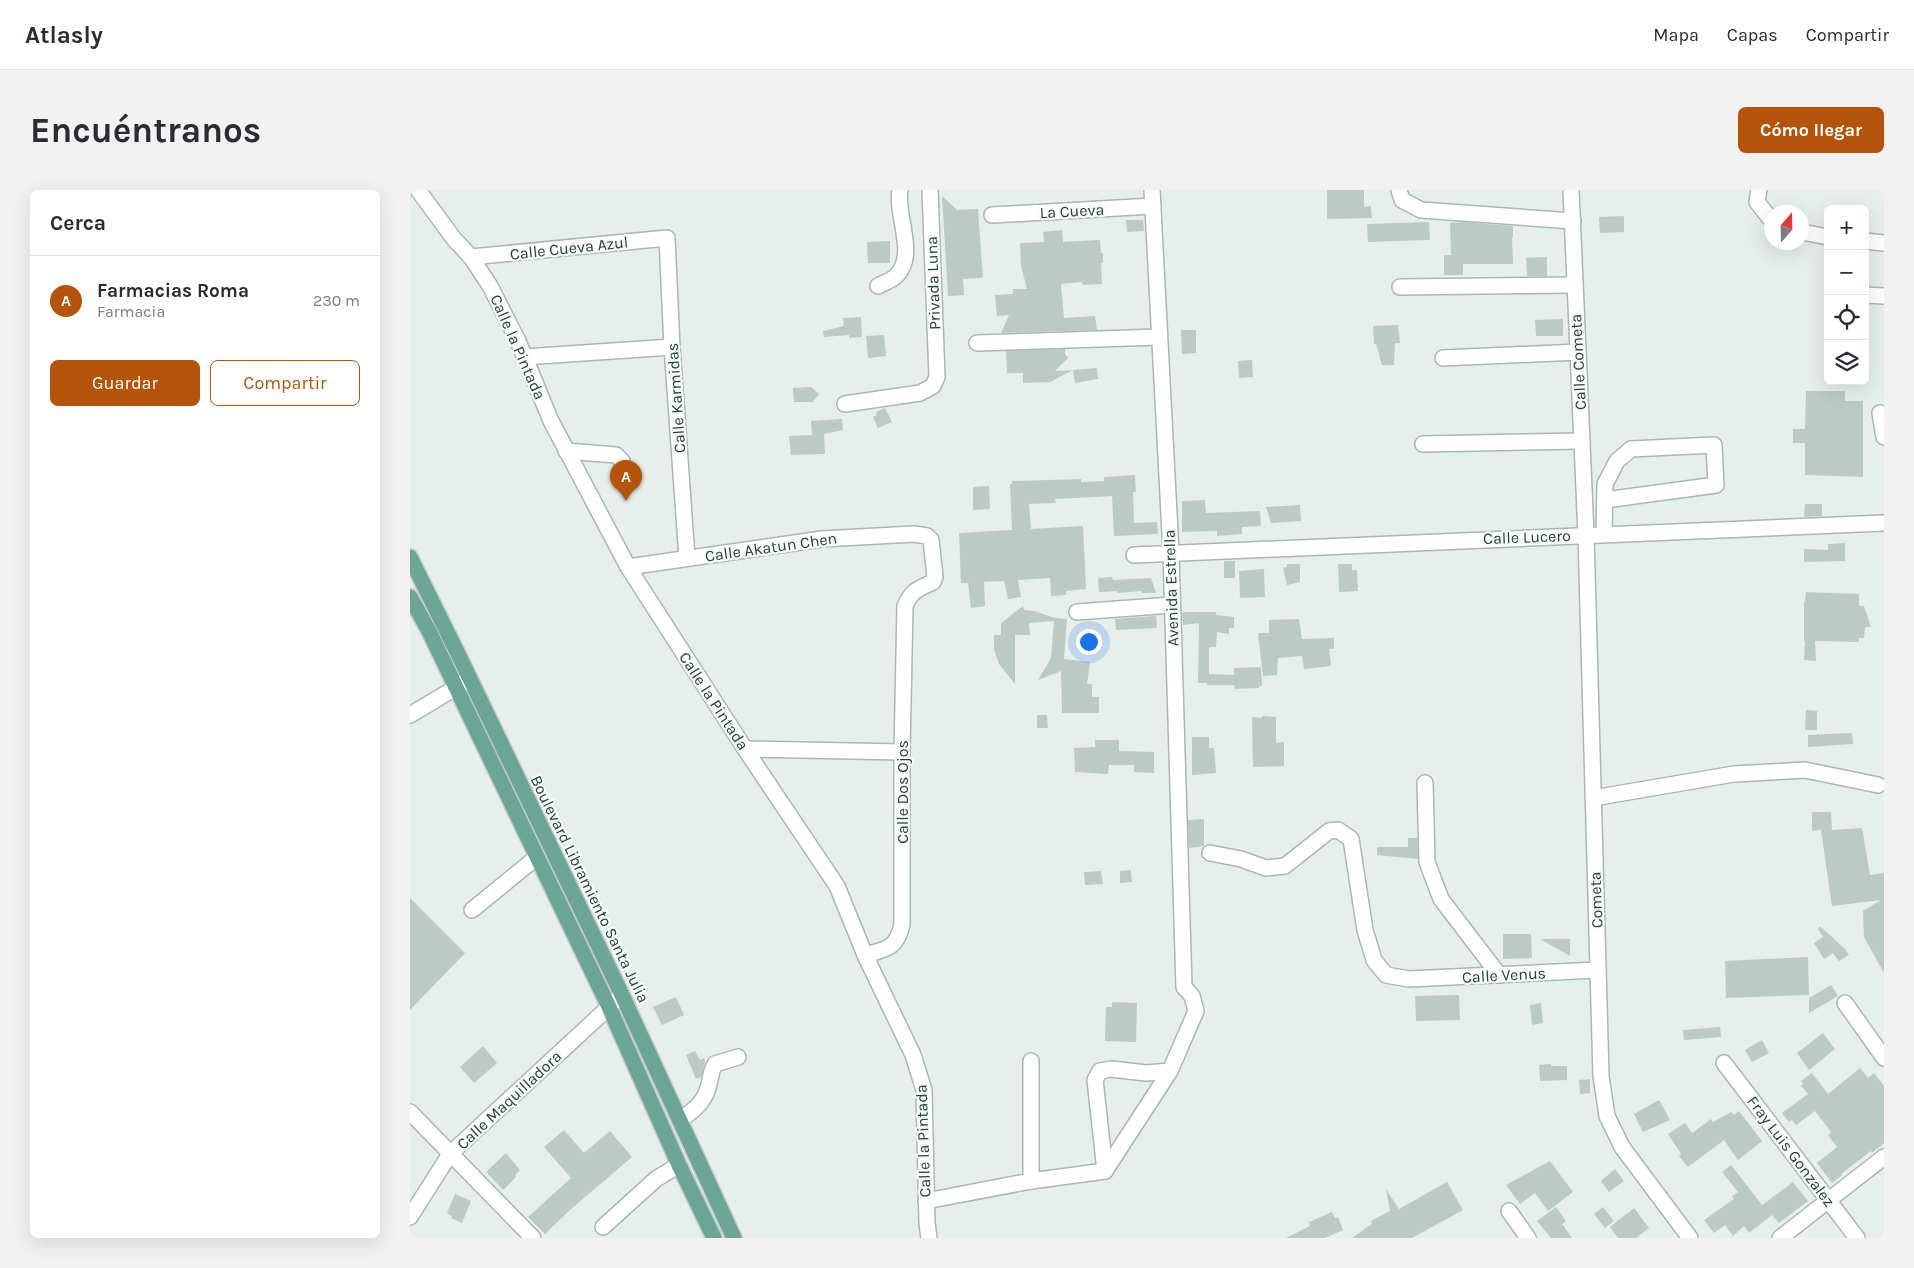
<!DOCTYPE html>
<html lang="es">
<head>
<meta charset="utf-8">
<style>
	body { margin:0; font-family:Karla,sans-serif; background:#f2f2f3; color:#2b2b33 }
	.controls { position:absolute; right:15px; top:15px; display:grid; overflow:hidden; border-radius:8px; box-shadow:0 5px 20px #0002 }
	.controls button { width:45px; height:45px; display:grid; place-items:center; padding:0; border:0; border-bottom:1px solid #e1e1e2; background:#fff; color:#2b2b33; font:25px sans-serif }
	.compass { position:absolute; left:1354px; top:15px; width:45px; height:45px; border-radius:50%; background:#fff; box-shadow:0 5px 20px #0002; rotate:20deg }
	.you { position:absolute; left:678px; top:451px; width:18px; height:18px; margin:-12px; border:4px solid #fff; border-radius:50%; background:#1a73e8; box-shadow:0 0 0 8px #1a73e833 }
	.badge { display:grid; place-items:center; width:32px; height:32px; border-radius:50%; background:#b45309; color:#fff; font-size:16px; font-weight:700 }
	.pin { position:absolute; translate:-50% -41px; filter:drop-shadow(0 1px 2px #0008) }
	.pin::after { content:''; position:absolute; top:26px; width:18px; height:15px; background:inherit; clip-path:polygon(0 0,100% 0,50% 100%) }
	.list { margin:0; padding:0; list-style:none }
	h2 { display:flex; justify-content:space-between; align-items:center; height:65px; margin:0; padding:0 20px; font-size:21px }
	h2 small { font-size:16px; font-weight:400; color:#7c7c81 }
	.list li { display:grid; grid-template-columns:32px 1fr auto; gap:15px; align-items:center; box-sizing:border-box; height:90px; padding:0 20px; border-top:1px solid #e1e1e2 }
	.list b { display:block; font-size:19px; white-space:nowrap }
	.list p { margin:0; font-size:16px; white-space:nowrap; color:#7c7c81 }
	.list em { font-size:16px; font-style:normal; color:#7c7c81 }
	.actions { display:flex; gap:10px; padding:15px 20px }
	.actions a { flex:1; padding:11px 0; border:1px solid #b45309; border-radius:8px; text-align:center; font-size:18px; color:#b45309 }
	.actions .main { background:#b45309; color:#fff }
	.icon { flex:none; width:28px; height:28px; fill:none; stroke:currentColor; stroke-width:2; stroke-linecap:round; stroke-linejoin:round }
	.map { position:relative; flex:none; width:1474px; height:1048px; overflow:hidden; border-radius:8px }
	header { display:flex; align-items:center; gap:30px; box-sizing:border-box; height:70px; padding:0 25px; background:#fff; border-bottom:1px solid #e1e1e2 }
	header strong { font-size:24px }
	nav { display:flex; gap:28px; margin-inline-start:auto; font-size:18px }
	.intro { display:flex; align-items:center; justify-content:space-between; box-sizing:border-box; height:120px; padding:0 30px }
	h1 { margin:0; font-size:35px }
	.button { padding:12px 22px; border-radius:8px; background:#b45309; color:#fff; font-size:18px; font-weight:700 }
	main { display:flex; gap:30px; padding:0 30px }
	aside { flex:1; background:#fff; border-radius:8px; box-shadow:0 5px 20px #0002 }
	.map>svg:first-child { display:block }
	.building { fill:#bbcac4 }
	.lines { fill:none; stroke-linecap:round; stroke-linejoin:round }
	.minor-casing { stroke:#a8b8b2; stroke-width:18 }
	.major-casing { stroke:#c2cac8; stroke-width:18 }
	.minor { stroke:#fff; stroke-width:15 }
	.major { stroke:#6aa596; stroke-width:15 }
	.labels { text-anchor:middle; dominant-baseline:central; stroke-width:4.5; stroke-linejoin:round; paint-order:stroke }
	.street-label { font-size:16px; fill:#24423a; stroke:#f7fbf9 }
</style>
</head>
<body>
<header>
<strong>Atlasly</strong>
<nav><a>Mapa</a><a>Capas</a><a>Compartir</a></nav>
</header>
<div class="intro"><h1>Encuéntranos</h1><a class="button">Cómo llegar</a></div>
<main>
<aside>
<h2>Cerca<small></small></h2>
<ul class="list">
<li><span class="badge">A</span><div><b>Farmacias Roma</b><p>Farmacia</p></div><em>230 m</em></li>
</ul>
<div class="actions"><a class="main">Guardar</a><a>Compartir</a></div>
</aside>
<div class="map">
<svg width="1474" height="1048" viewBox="0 0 1474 1048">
	<rect width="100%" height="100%" fill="#e6efeb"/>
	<!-- building -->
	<g class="building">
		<polygon points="917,0 954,0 954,17 961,16 962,28 917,29"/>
		<polygon points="532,6 547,20 568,19 573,88 553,89 554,105 538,106"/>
		<polygon points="1214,26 1214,42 1190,43 1189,27"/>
		<polygon points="716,30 733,30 734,41 717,42"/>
		<polygon points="1019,32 1020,50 958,52 957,34"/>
		<polygon points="1052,32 1103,36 1103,47 1102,47 1103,74 1053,74 1053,85 1034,85 1034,65 1041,65 1040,33"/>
		<polygon points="652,40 653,52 690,50 691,63 693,63 693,73 691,73 692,94 673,95 672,92 651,94 654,128 685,126 687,140 591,143 599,125 587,126 585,105 603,104 603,99 617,99 611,76 610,53 634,52 633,42"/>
		<polygon points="480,51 480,73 458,73 457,52"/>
		<polygon points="1137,67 1137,86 1117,86 1116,68"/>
		<polygon points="451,127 452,147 439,148 439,145 414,147 413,141 434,136 433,128"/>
		<polygon points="1153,129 1153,146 1126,146 1125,130"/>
		<polygon points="988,135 990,153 985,153 984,175 972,175 966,154 964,154 963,136"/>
		<polygon points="771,140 786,140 786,163 772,164"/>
		<polygon points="474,145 476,166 458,168 456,146"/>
		<polygon points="655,159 655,164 658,168 645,181 663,180 640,192 613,193 613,183 597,183 596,162 595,161"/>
		<polygon points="842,170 843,187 829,188 828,171"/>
		<polygon points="687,178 688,189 665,193 663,180"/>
		<polygon points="401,197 409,204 403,212 384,212 383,198"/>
		<polygon points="1396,201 1435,201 1435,211 1453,211 1453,287 1395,285 1395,253 1383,253 1383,239 1395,239"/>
		<polygon points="475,218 482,232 468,238 463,227 467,225 466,222"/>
		<polygon points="432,229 433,240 414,244 415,264 381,265 379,246 402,245 401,231"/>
		<polygon points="725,285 726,302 723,302 724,333 747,332 748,344 704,346 702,306 645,309 646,313 619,314 621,339 673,336 676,399 656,401 656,405 641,406 640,388 608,390 611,407 598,409 594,391 574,392 575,416 561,418 558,393 551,393 549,343 602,340 600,294 602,294 602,291 671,289 671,292 694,291 694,287"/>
		<polygon points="579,296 580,319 563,320 563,297"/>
		<polygon points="795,310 796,323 850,321 851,336 832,337 832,344 821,345 807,346 807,341 772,342 772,311"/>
		<polygon points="1395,314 1412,314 1412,326 1394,327"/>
		<polygon points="890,315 891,331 861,333 856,317"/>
		<polygon points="1435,353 1435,371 1394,372 1394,359 1418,360 1418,354"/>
		<rect x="814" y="371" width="11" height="17"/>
		<polygon points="877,374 890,374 890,392 877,395 873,378 877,377"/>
		<polygon points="928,374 942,374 942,380 947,380 948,401 929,402"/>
		<polygon points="854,379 855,407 830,408 829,381"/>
		<polygon points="702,387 703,390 741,388 746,403 732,403 732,401 707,403 707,401 689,402 688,388"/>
		<polygon points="1396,402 1449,404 1449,416 1454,416 1461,437 1455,437 1454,448 1449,448 1449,452 1405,451 1406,471 1394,470 1395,451 1394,451 1394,412 1395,412"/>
		<polygon points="613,416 614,420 624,421 645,428 657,429 654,469 680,472 677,494 682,494 682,507 689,507 689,523 652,523 651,481 628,490 641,468 644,431 619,433 620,445 605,445 605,494 589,474 584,459 584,445 591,445 591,433"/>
		<polygon points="774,422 806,422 806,425 824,427 824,438 819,438 819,444 807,442 806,457 799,457 799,484 824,485 824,478 851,477 852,496 849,496 849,498 825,499 824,495 797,495 797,493 788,493 789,433 773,435 772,423"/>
		<polygon points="746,426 747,438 706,440 705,429"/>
		<polygon points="889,429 892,449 924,448 924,459 919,459 921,476 894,479 892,466 868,468 867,485 853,486 848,443 859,443 859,430"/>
		<polygon points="1396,520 1407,521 1407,540 1395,540"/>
		<polygon points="627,525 637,525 638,538 627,538"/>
		<polygon points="852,526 866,527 866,553 874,552 874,576 843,577 842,527 852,528"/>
		<polygon points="1442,543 1443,554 1398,557 1398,545"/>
		<polygon points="782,547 799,547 799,558 804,558 806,583 782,585"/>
		<polygon points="685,550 709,550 709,561 744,562 744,583 724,582 724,575 699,575 698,584 665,582 664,558 685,557"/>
		<polygon points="1402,622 1421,622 1422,640 1452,638 1460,685 1474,683 1474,783 1454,747 1453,721 1471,710 1422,716 1411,640 1402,641"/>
		<polygon points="794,629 794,656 779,658 778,630"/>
		<polygon points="998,648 1007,648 1008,669 967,665 967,657 998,657"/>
		<polygon points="721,680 722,692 710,693 710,681"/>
		<polygon points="691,681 693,694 675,695 674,682"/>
		<polygon points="0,708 55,763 0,820"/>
		<polygon points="1410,736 1435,759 1439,765 1429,771 1423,763 1414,769 1404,753 1413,747 1408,739"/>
		<polygon points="1093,744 1121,744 1122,768 1093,769"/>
		<polygon points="1130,749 1160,749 1160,766"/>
		<polygon points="1398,767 1399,805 1316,808 1315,771"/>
		<polygon points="1421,795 1428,806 1399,823 1399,808"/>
		<polygon points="1049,805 1050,830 1006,831 1005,806"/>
		<polygon points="266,807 274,825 252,835 243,817"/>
		<polygon points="702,812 727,813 726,852 695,851 696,817 702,817"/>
		<polygon points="1131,813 1133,833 1122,835 1120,815"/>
		<polygon points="1310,837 1311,847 1274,850 1273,840"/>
		<polygon points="1413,843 1425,859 1399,880 1387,863"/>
		<polygon points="1352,850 1359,863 1342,872 1335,860"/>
		<polygon points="73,856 87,873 64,893 50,877"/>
		<polygon points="285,861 290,870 294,868 295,872 291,887 286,889 276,865"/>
		<polygon points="1141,874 1141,876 1157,876 1157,890 1130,891 1129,875"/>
		<polygon points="1450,878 1458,888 1464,883 1474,896 1474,953 1462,963 1461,961 1431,984 1432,985 1422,993 1407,973 1427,957 1418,945 1421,942 1405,921 1386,935 1382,930 1379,932 1372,923 1398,904 1391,896 1393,894 1391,891 1402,883 1418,904"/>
		<polygon points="1180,889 1180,903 1170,904 1169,890"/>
		<polygon points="1249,910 1260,930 1233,942 1224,924"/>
		<polygon points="1329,921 1352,951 1328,970 1314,950 1278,977 1269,966 1271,964 1258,944 1275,933 1282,943 1301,929 1303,932 1321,922 1324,925"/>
		<polygon points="154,940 174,963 200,941 222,967 161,1019 135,1044 118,1027 161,988 134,957"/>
		<polygon points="96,963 110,980 105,985 106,987 93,1000 76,982"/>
		<polygon points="1140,971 1163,1002 1138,1021 1125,1003 1110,1014 1096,995"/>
		<polygon points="1321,975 1352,1015 1383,992 1398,1011 1369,1033 1362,1025 1339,1043 1334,1036 1323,1046 1315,1035 1304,1043 1294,1030 1324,1009 1322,1006 1328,1002 1312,982"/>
		<polygon points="1205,979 1214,991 1199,1002 1191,991"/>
		<polygon points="1037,992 1053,1020 1002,1048 942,1048 962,1034 961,1031 980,1021 976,999 989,1019"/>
		<polygon points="45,1004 61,1011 52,1033 41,1028 42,1026 37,1023"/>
		<polygon points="1146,1017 1156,1031 1152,1034 1162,1048 1141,1048 1127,1031"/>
		<polygon points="1193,1017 1204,1031 1195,1038 1184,1024"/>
		<polygon points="1224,1018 1239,1038 1226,1048 1208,1048 1200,1037"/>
		<polygon points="922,1022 925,1028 928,1027 933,1040 915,1048 876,1048 900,1036 899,1032"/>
	</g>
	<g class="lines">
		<!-- minor casing -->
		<g class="minor-casing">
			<g id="minor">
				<polyline points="8,0 44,49 61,67 80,96 108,151 141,231 218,377 335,559 427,696 455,765 503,865 514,900 517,1033 519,1048"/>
				<polyline points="989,0 992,10 1011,20 1163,31"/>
				<polyline points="1161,0 1176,345 1191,886 1197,926 1212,957 1280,1048"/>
				<polyline points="1349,0 1347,12 1362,31"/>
				<polyline points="582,25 743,16"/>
				<polyline points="1392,42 1418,47"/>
				<polyline points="1455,51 1474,53"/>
				<polyline points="61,67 257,48 262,157 277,368"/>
				<path d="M468,96c6,-3 14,-6 18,-10 22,-21 -1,-61 4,-86"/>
				<polyline points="990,97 1165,95"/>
				<polyline points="1455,105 1474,106"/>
				<polyline points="567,153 749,147"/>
				<polyline points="114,167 262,157"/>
				<polyline points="1033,168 1168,162"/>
				<polyline points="435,214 510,203 523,196 527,187 520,0"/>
				<polyline points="1470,223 1474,247"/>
				<polyline points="1013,254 1172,251"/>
				<polyline points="156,261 206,265 212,271 216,296"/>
				<polyline points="1194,344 1195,294 1207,271 1221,259 1304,255 1306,295 1195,310"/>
				<polyline points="724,365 1474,333"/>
				<path d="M218,377l194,-28 92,-5 13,2 4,4 4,37 -2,5c-15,7 -21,8 -28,24l-3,146v172c-5,25 -16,25 -37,31"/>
				<polyline points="667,422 762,415"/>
				<polyline points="0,525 57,491"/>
				<polyline points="335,559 492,562"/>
				<polyline points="1015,593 1017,672 1031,709 1089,785"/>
				<polyline points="1183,608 1324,584 1395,580 1468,595"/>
				<polyline points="800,663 831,669 856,678 875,676 919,641 928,640 941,649 955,740 964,770 976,785 999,789 1188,780"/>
				<polyline points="62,720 127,667"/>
				<polyline points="1435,813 1474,868"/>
				<polyline points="621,871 621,991"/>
				<polyline points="1314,873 1447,1048"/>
				<polyline points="0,922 123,1048"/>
				<path d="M270,930c11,-8 22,-15 27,-29 4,-10 2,-16 8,-27l23,-7"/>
				<polyline points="695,981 760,881 786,821 782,806 774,797 761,362 742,0"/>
				<polyline points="695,981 685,890 690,881 701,879 736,883 760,881"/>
				<polyline points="516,1011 621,991 695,981"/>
				<polyline points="1099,1021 1118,1048"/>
				<polyline points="0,1027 40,964 212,805"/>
				<polyline points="193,1037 246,989 269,975"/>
				<polyline points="1370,1048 1474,967"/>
			</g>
		</g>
		<!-- major casing -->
		<g class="major-casing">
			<g id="major">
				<polyline points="0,367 49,466 212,805 324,1048"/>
				<polyline points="0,407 19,441 199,817 269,975 304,1048"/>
			</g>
		</g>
		<!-- minor -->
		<use href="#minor" class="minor"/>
		<!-- major -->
		<use href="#major" class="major"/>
	</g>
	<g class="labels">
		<!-- street labels -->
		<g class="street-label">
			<text transform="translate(662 21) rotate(-3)">La Cueva</text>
			<text transform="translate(159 58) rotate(-6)">Calle Cueva Azul</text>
			<text transform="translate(523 93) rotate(-92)">Privada Luna</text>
			<text transform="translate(108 157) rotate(66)">Calle la Pintada</text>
			<text transform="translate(1168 172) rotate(-93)">Calle Cometa</text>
			<text transform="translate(266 208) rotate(-94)">Calle Karmidas</text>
			<text transform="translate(1117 347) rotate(-2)">Calle Lucero</text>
			<text transform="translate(361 357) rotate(-8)">Calle Akatun Chen</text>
			<text transform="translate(761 398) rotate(-92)">Avenida Estrella</text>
			<text transform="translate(304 511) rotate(57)">Calle la Pintada</text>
			<text transform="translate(492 602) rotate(-90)">Calle Dos Ojos</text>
			<text transform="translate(180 699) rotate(64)">Boulevard Libramiento Santa Julia</text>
			<text transform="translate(1186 710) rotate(-92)">Cometa</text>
			<text transform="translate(1094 785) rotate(-3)">Calle Venus</text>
			<text transform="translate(99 910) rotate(-43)">Calle Maquilladora</text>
			<text transform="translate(513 951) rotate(-92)">Calle la Pintada</text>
			<text transform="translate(1381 961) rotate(53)">Fray Luis Gonzalez</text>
		</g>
	</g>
</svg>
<div class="controls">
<button>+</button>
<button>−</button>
<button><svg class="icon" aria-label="locate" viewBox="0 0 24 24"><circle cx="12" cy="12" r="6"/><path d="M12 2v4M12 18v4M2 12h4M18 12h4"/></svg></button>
<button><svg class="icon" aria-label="layers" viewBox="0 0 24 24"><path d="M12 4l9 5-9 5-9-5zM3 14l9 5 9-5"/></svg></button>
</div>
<svg class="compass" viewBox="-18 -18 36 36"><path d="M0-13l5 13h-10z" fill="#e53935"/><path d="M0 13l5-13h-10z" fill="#7c7c81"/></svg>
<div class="you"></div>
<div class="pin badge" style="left:216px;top:311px">A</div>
</div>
</main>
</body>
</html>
